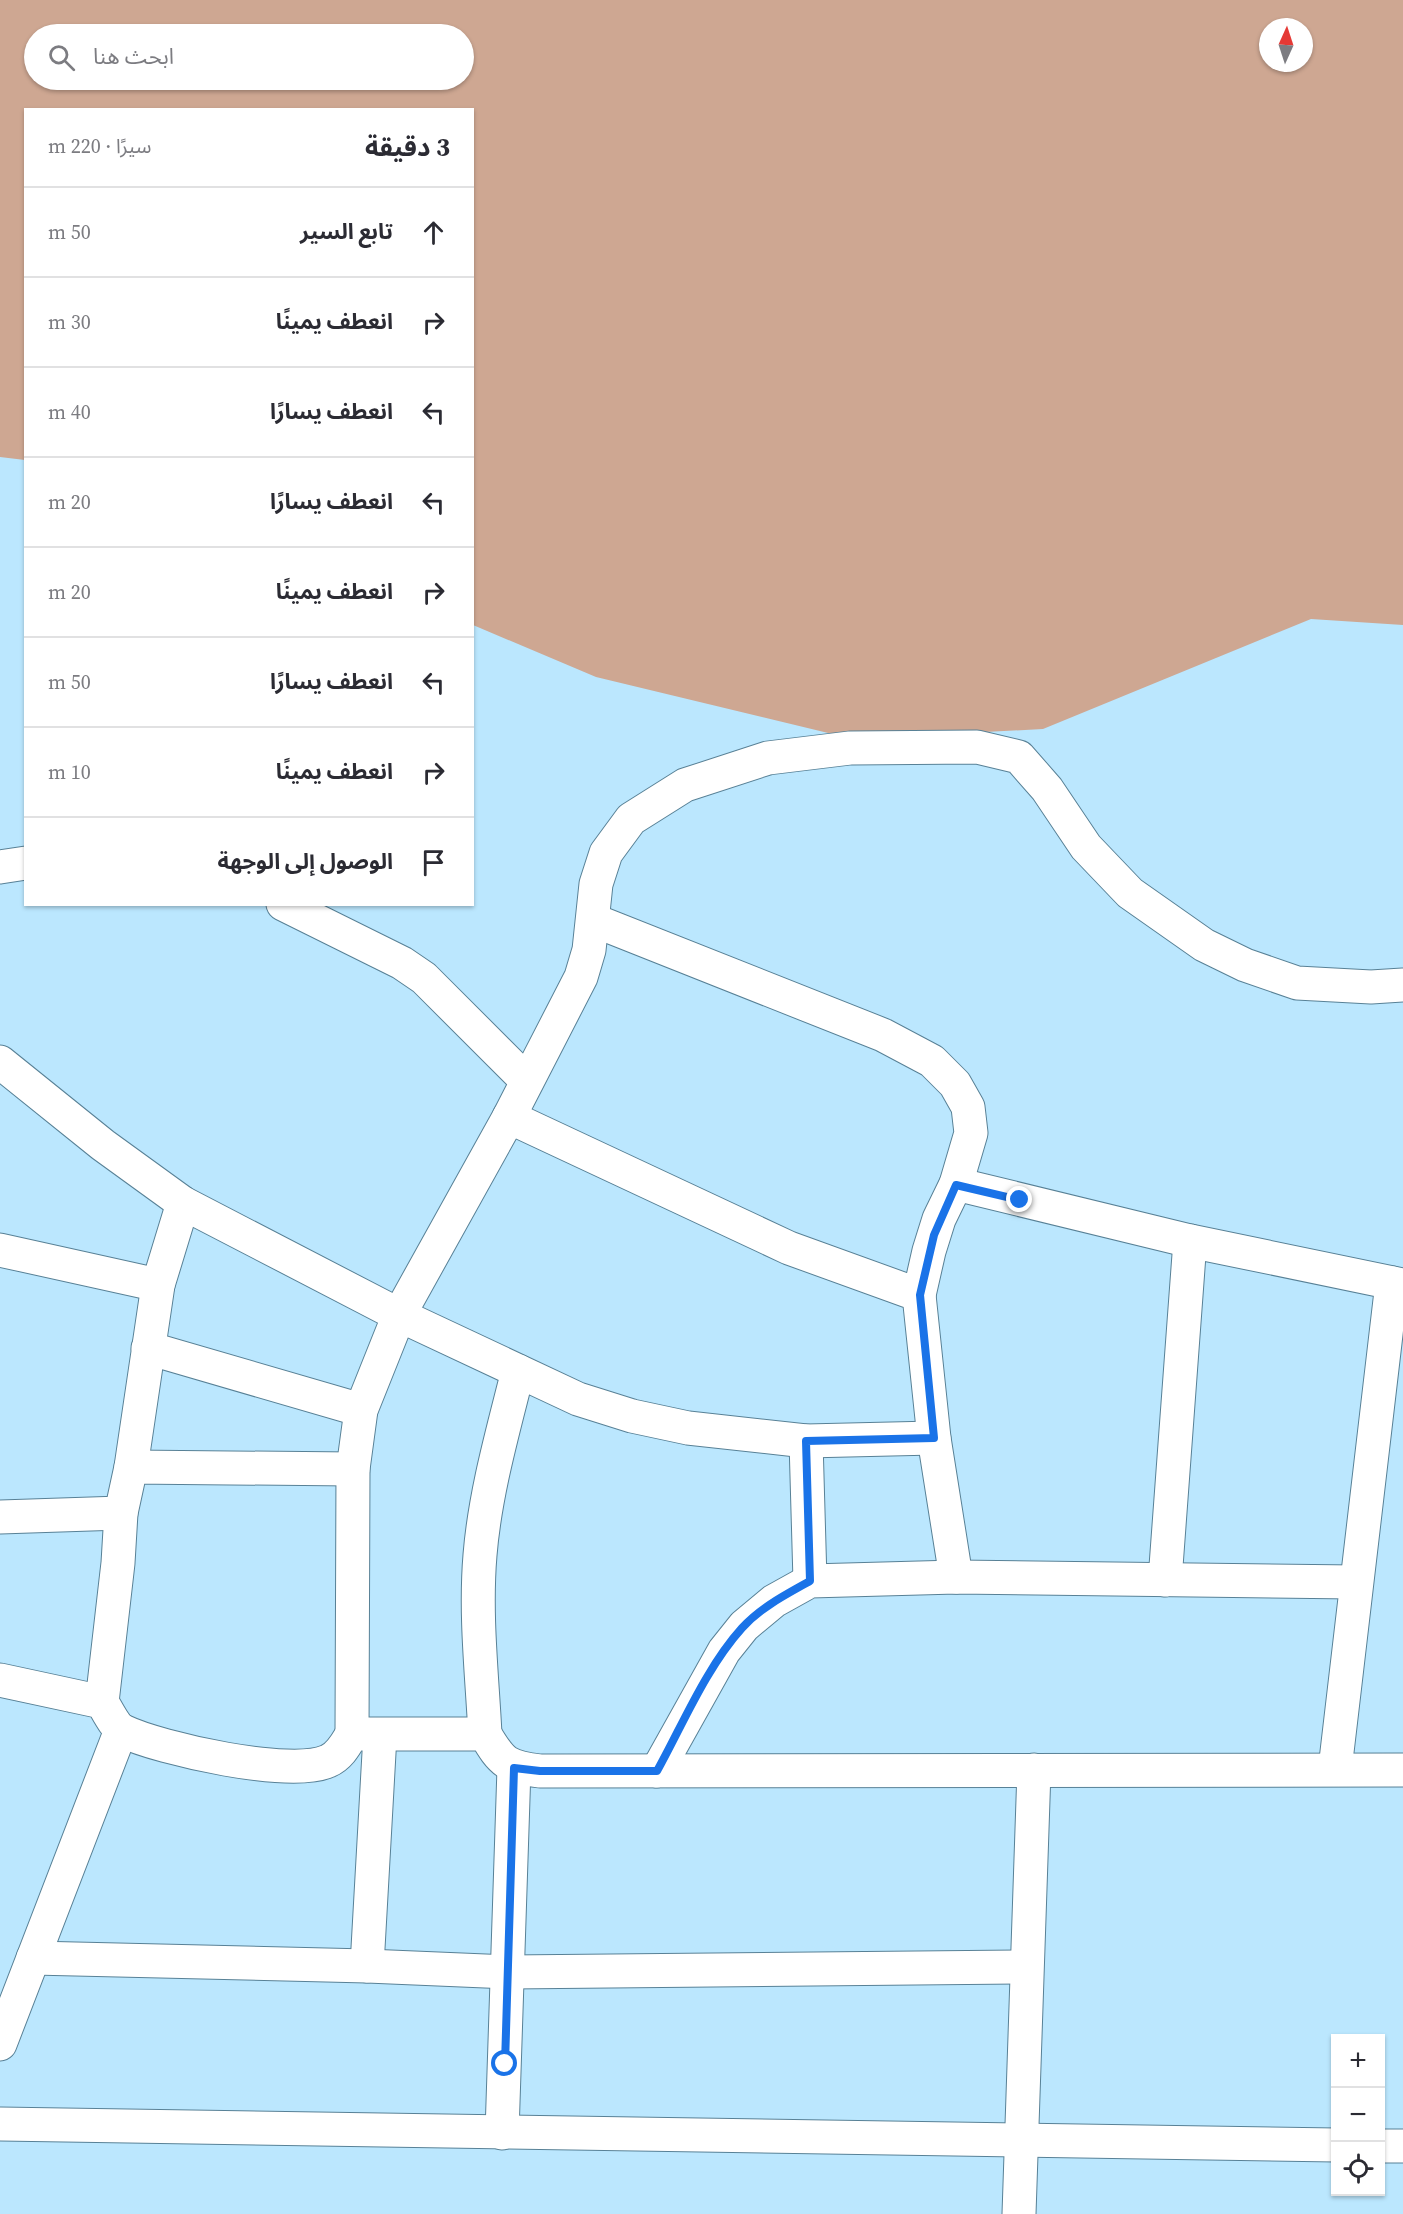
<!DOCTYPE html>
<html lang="ar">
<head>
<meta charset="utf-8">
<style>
	body { margin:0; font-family:"Source Serif 4","Noto Sans Arabic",serif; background:#f7f7f7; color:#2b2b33; direction:rtl }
	.controls { position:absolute; right:18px; bottom:18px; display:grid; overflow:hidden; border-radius:0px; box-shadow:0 2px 4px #0004 }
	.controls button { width:54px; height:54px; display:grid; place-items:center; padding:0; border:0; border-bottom:2px solid #e1e1e2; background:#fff; color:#2b2b33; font:30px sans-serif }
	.compass { position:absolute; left:1259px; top:18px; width:54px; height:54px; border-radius:50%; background:#fff; box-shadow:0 2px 4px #0004; rotate:3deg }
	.stop { position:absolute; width:18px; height:18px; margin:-14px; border:4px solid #1a73e8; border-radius:50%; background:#fff }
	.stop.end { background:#1a73e8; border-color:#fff; box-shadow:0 2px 6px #0008 }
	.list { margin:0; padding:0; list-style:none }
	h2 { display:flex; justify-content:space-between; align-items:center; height:78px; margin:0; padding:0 24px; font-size:26px }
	h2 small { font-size:20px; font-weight:400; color:#7c7c81 }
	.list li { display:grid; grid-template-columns:39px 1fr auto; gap:18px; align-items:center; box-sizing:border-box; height:90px; padding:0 24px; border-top:2px solid #e1e1e2 }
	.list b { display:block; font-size:22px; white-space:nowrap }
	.list em { font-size:20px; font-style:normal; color:#7c7c81 }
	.icon { flex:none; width:33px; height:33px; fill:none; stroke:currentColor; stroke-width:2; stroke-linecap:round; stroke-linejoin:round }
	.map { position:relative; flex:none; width:1403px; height:2214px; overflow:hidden; direction:ltr }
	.search { position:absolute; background:#fff; box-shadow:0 2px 4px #0004; left:24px; top:24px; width:450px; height:66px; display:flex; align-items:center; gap:15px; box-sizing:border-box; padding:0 21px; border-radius:33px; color:#7c7c81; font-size:22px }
	.panel { position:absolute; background:#fff; box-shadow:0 2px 4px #0004; left:24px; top:108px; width:450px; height:798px; border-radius:0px; direction:rtl }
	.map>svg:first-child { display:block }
	.green { fill:#cea792; fill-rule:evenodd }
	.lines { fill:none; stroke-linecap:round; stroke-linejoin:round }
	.minor-casing { stroke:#588196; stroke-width:35 }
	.minor { stroke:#fff; stroke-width:33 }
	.route { stroke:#1a73e8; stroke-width:8 }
</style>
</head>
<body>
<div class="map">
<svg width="1403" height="2214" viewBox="0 0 1403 2214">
	<rect width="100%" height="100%" fill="#bbe7fe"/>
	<!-- green -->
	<path class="green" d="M0,0h1403v625l-92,-6 -268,110 -190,10 -257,-62 -123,-52 -1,-515h-446l-1,350 -25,-3zM1268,27h36v36h-36zM34,34h430v46h-430z"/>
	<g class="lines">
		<!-- minor casing -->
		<g class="minor-casing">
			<g id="minor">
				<polyline points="0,867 26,863"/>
				<polyline points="283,904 402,963 424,978 527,1081"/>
				<polyline points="593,920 883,1035 932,1061 955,1084 968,1107 971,1133 956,1184 939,1219 929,1251 919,1295"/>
				<polyline points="0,1062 103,1145 183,1203 399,1315 578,1399 632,1416 688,1428 806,1441 934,1438"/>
				<polyline points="509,1117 789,1248 919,1295 934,1438 956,1577"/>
				<polyline points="956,1184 1190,1241 1403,1285"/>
				<polyline points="0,1250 158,1285"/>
				<polyline points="148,1348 361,1410"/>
				<polyline points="806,1441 810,1581"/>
				<polyline points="131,1467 158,1285 183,1203"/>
				<polyline points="0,1517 121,1513 131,1467 353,1469"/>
				<polyline points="1165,1580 1190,1241"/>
				<path d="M0,1680l102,22c5,8 13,25 21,29 37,18 169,47 205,30 12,-5 18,-17 24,-27h133c17,29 22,33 55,37l863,-1"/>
				<polyline points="102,1702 118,1563 121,1513"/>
				<polyline points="352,1734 353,1469 361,1410 399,1315 509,1117 581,977 589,950 596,884 606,853 631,819 685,785 768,758 850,748 977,747 1019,757 1047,789 1086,847 1130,893 1204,945 1245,965 1297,983 1371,987 1403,985"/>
				<path d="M485,1734c-3,-59 -10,-119 -5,-179 5,-62 23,-124 38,-184"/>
				<polyline points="1335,1769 1392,1283"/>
				<polyline points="657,1771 724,1651 744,1626 774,1601 810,1581 956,1577 1355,1582"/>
				<polyline points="33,1958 367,1966 509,1972 1025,1967"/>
				<polyline points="367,1966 380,1735"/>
				<polyline points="0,2044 121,1730"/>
				<polyline points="0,2124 1336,2145"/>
				<polyline points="502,2133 514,1768"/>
				<polyline points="1380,2146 1403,2146"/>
				<polyline points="1019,2214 1034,1770"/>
			</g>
		</g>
		<!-- minor -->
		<use href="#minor" class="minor"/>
	</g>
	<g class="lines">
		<!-- route -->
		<path class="route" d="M505,2064l9,-296 26,3h117c26,-47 49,-103 85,-143 19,-21 45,-34 68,-47l-4,-140 128,-3 -14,-143 14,-60 22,-50 64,15"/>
	</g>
</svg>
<div class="controls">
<button>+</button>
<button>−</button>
<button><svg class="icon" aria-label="locate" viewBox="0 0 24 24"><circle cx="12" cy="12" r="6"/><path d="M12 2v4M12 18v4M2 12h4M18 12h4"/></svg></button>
</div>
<svg class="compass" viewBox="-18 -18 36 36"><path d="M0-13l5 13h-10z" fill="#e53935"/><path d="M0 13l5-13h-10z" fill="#7c7c81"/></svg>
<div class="stop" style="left:505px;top:2064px"></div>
<div class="stop end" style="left:1020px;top:1200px"></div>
<div class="search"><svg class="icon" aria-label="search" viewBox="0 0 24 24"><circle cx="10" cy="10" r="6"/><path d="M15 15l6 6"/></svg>ابحث هنا</div>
<section class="panel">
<h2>3 دقيقة<small>سيرًا · 220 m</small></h2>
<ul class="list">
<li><svg class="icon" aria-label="ahead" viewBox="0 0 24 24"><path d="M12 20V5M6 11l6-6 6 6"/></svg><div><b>تابع السير</b></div><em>50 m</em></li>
<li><svg class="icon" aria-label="right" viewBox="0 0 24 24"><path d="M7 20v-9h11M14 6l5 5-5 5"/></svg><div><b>انعطف يمينًا</b></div><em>30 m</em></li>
<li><svg class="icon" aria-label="left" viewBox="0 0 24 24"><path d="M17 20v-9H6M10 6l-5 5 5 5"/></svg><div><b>انعطف يسارًا</b></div><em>40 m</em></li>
<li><svg class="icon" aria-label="left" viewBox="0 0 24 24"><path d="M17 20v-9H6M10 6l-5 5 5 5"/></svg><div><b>انعطف يسارًا</b></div><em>20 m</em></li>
<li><svg class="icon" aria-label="right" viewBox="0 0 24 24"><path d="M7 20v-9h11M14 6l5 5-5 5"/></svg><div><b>انعطف يمينًا</b></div><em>20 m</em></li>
<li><svg class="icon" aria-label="left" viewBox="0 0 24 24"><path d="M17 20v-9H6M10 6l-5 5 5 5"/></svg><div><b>انعطف يسارًا</b></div><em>50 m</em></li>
<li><svg class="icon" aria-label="right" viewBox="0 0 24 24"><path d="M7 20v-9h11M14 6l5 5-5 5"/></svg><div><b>انعطف يمينًا</b></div><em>10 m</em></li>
<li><svg class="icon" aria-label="arrive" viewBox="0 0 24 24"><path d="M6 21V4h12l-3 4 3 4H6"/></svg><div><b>الوصول إلى الوجهة</b></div></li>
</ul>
</section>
</div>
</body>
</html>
